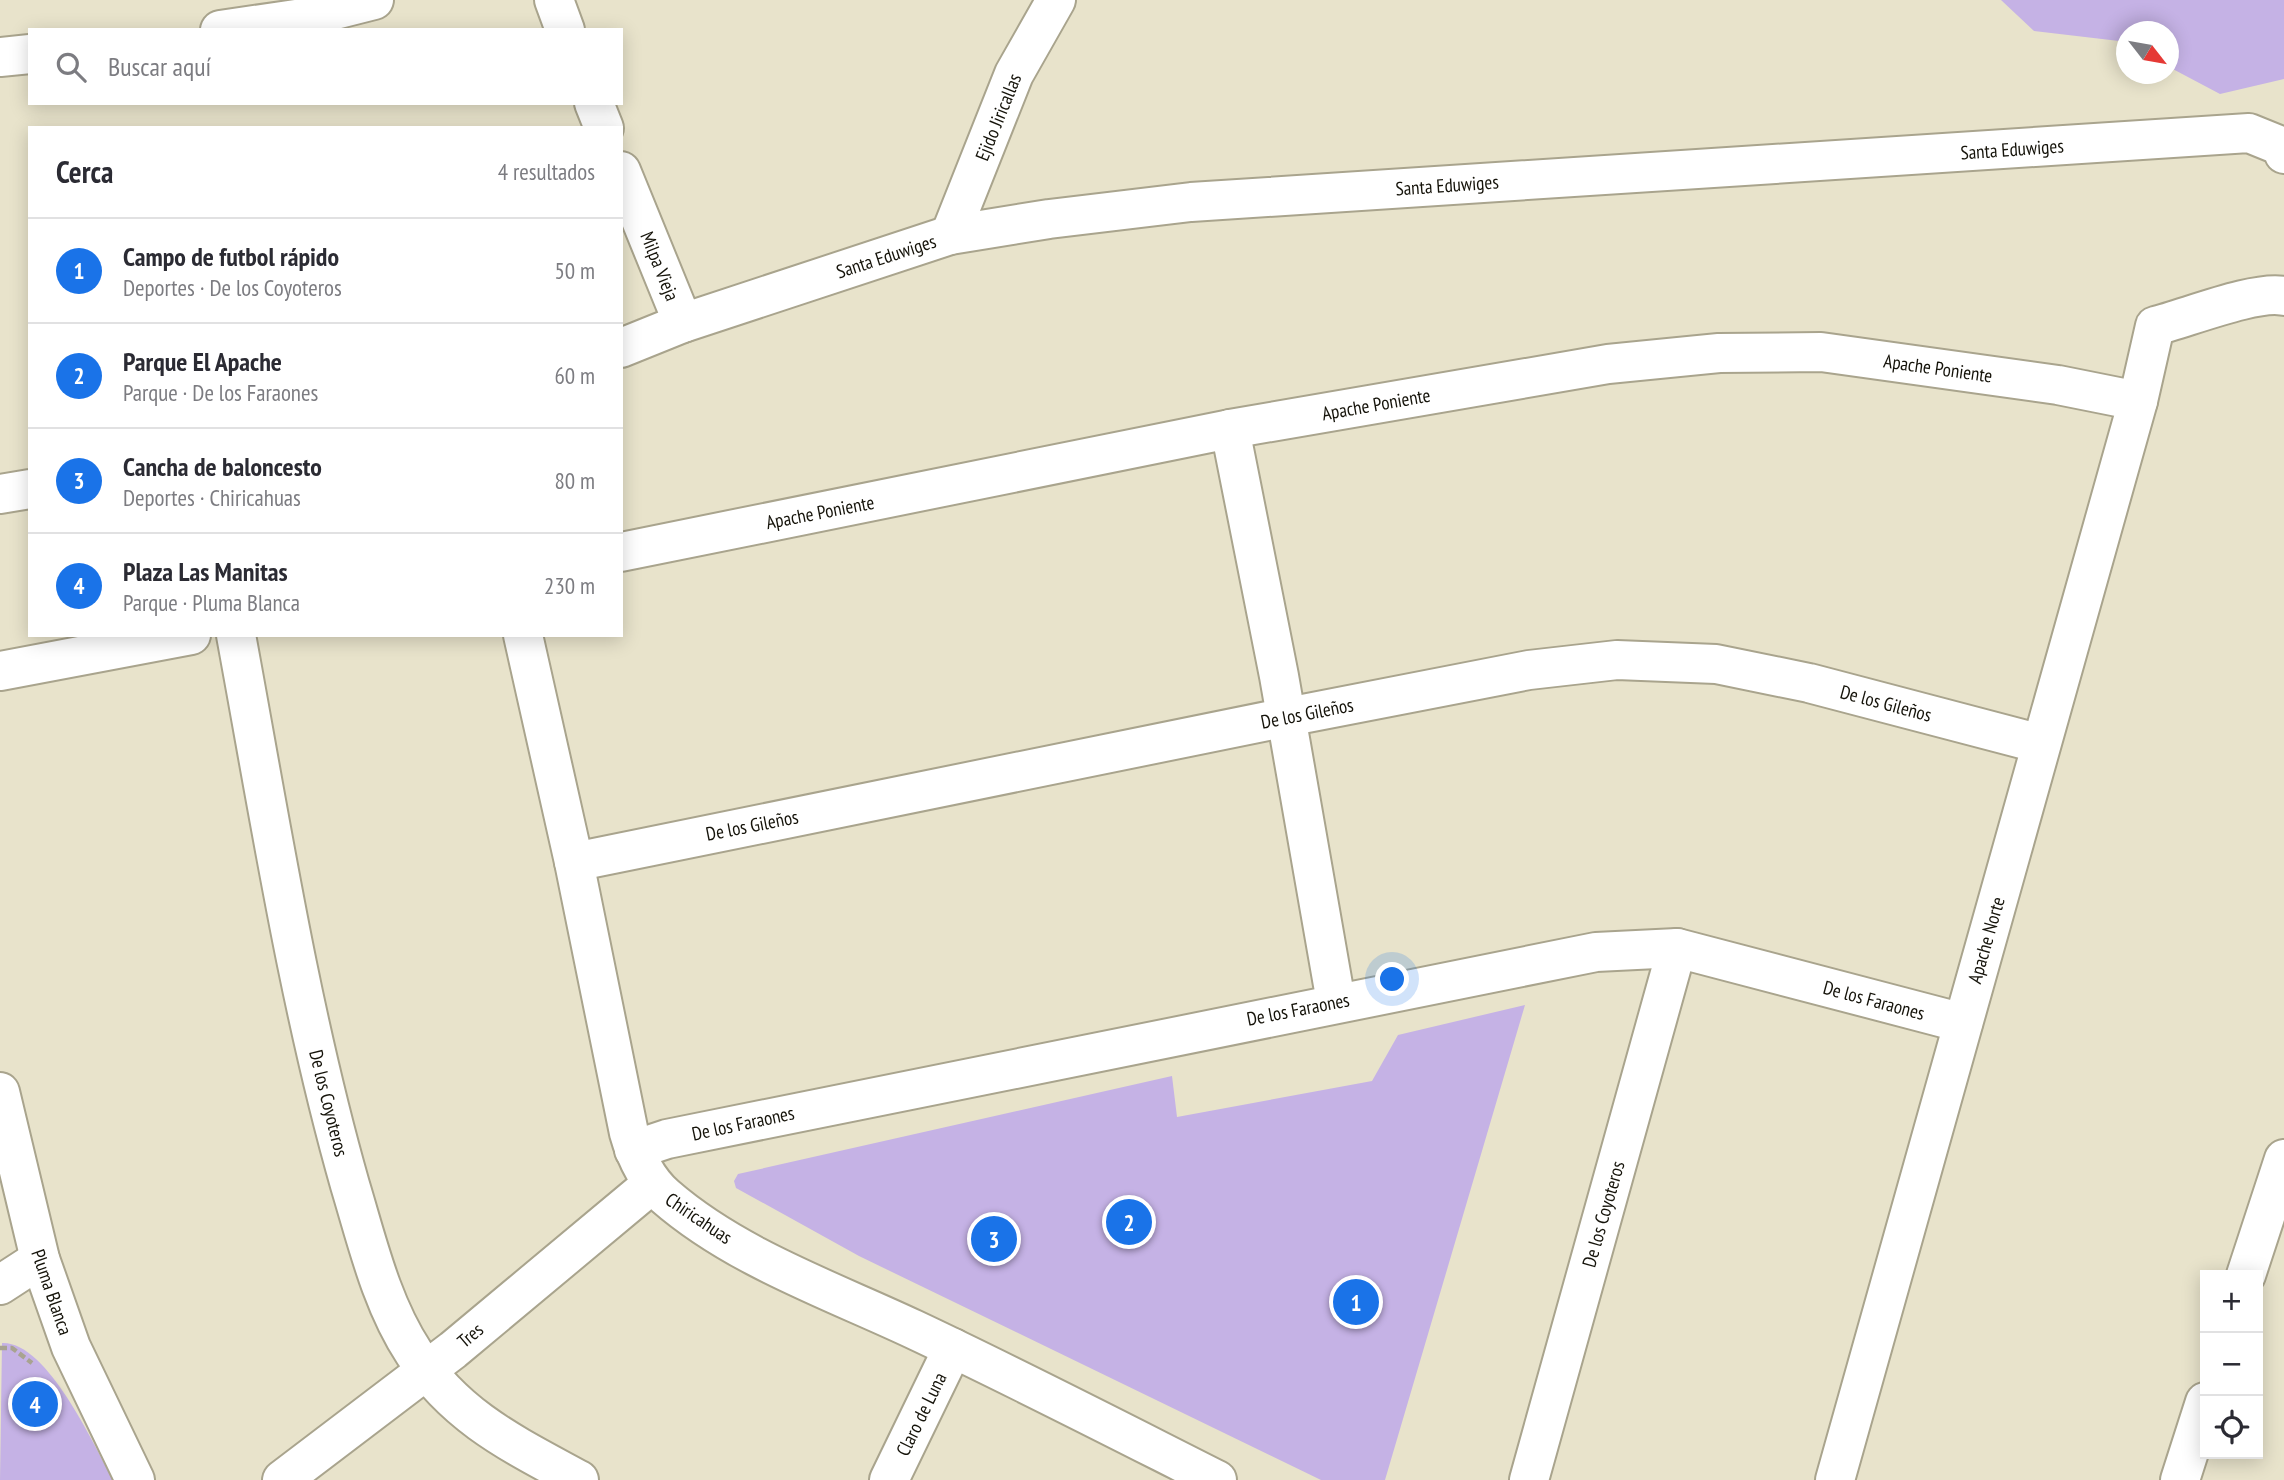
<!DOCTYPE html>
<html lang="es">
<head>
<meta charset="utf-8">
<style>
	body { margin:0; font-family:"PT Sans Narrow",sans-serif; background:#f2f2f3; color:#2b2b33 }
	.controls { position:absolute; right:21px; bottom:21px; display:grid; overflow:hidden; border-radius:0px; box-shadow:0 4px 18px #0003 }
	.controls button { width:63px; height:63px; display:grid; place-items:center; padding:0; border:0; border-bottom:2px solid #e1e1e2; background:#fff; color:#2b2b33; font:35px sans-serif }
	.compass { position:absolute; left:2116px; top:21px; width:63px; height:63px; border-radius:50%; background:#fff; box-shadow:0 4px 18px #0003; rotate:121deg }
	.you { position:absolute; left:1393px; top:980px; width:24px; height:24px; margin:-18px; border:5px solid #fff; border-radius:50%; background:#1a73e8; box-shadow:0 0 0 10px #1a73e833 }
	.badge { display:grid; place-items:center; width:46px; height:46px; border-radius:50%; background:#1a73e8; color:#fff; font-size:23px; font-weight:700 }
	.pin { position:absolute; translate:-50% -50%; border:4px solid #fff; box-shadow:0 2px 7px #0006 }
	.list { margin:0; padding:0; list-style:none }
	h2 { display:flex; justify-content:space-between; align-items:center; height:91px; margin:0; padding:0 28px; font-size:30px }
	h2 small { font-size:23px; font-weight:400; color:#7c7c81 }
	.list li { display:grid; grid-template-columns:46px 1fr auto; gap:21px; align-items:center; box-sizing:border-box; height:105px; padding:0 28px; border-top:2px solid #e1e1e2 }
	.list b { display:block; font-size:26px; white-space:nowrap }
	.list p { margin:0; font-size:23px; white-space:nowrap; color:#7c7c81 }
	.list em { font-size:23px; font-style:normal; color:#7c7c81 }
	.icon { flex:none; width:38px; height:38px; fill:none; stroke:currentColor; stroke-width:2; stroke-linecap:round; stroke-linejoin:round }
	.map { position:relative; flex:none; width:2284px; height:1480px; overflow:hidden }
	.search { position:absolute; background:#fff; box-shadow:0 4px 18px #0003; left:28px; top:28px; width:595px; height:77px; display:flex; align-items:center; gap:18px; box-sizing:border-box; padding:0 24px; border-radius:0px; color:#7c7c81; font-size:26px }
	.panel { position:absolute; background:#fff; box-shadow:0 4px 18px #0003; left:28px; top:126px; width:595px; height:511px; border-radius:0px }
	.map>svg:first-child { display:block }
	.green { fill:#c5b2e5 }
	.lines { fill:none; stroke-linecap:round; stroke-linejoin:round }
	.street-casing { stroke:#a9a48d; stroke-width:42 }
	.secondary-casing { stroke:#a9a48d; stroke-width:42 }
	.path { stroke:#a8a390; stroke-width:4.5; stroke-dasharray:7 3.5; stroke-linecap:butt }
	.street { stroke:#fff; stroke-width:38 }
	.secondary { stroke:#fff; stroke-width:38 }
	.labels { text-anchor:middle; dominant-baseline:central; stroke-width:7; stroke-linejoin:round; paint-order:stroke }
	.street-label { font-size:19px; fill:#15130a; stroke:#fff }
</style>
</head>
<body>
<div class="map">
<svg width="2284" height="1480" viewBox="0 0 2284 1480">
	<rect width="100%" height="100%" fill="#e8e3cb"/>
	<!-- green -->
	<g class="green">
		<polygon points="2001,0 2284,0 2284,79 2220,94 2169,67 2168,32 2126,32 2126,45 2119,41 2034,31"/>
		<polygon points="1525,1005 1385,1480 1321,1480 859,1256 736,1188 734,1181 738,1174 1172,1076 1177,1117 1372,1081 1398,1035"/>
		<path d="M2,1343c45,-2 92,102 111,137h-113z"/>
	</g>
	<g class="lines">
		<!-- street casing -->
		<g class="street-casing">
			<g id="street">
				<polyline points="554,0 565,30"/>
				<polyline points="220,30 303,18 374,0"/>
				<polyline points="0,57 30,54"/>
				<polyline points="594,103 604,128"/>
				<polyline points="621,171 683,323"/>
				<polyline points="950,235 1014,74 1056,0"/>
				<polyline points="621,348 683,323 950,235 1049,219 1191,202 2249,133 2281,146 2284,154"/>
				<polyline points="1230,429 1279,676 1336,1002"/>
				<polyline points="0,494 30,489"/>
				<polyline points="621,552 1230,429 1608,364 1719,353 1821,352 2058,385 2138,401"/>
				<path d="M236,635c34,184 63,371 114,550 17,56 31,118 64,168 43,65 99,91 165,127"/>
				<path d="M523,635l51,227 55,271c7,25 17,46 36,63 70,61 165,94 248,133 102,48 203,100 304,151"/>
				<polyline points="0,671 191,635"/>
				<polyline points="574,862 1287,717 1529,670 1617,660 1716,664 1809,683 2041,744"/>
				<polyline points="634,1150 667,1139 1596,952 1677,948 1963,1023"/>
				<polyline points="2246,1275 2284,1159"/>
				<polyline points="0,1285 40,1259"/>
				<polyline points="282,1480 453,1350 652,1184"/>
				<polyline points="889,1480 953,1348"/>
				<polyline points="1529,1480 1677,948"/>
				<path d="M1835,1480l303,-1079 17,-75c32,-8 101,-36 129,-30"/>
				<polyline points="2180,1480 2205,1402"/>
			</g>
		</g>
		<!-- secondary casing -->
		<g class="secondary-casing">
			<polyline id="secondary" points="0,1092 40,1259 71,1347 135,1480"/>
		</g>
		<!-- path -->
		<polyline class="path" points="0,1348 12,1348 32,1363"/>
		<!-- street -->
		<use href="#street" class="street"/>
		<!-- secondary -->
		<use href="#secondary" class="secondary"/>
	</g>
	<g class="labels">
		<!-- street labels -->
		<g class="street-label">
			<text transform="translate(998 117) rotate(-68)">Ejido Jiricallas</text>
			<text transform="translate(2012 149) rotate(-4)">Santa Eduwiges</text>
			<text transform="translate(1447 185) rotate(-4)">Santa Eduwiges</text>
			<text transform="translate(886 256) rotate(-18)">Santa Eduwiges</text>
			<text transform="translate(660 266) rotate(68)">Milpa Vieja</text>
			<text transform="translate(1938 368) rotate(8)">Apache Poniente</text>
			<text transform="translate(1376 404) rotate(-10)">Apache Poniente</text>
			<text transform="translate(820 512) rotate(-11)">Apache Poniente</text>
			<text transform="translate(1886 703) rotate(15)">De los Gileños</text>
			<text transform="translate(1307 713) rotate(-11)">De los Gileños</text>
			<text transform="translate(752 825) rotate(-11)">De los Gileños</text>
			<text transform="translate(1986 940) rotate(-74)">Apache Norte</text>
			<text transform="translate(1874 1000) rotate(15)">De los Faraones</text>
			<text transform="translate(1298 1009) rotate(-11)">De los Faraones</text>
			<text transform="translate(329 1103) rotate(76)">De los Coyoteros</text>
			<text transform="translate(743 1123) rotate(-12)">De los Faraones</text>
			<text transform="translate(1603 1214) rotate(-74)">De los Coyoteros</text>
			<text transform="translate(699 1218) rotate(34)">Chiricahuas</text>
			<text transform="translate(52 1292) rotate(71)">Pluma Blanca</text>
			<text transform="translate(470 1335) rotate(-40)">Tres</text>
			<text transform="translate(921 1414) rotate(-64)">Claro de Luna</text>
		</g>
	</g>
</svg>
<div class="controls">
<button>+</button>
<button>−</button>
<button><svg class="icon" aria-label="locate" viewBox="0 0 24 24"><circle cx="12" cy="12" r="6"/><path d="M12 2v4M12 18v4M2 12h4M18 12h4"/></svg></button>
</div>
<svg class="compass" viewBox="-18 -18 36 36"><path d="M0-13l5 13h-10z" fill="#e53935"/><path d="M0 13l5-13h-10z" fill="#7c7c81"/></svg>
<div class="you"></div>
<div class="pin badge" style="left:1356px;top:1302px">1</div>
<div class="pin badge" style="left:1129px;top:1222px">2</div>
<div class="pin badge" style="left:994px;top:1239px">3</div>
<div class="pin badge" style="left:35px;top:1404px">4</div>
<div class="search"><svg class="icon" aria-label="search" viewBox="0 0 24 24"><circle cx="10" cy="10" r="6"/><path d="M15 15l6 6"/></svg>Buscar aquí</div>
<section class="panel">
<h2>Cerca<small>4 resultados</small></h2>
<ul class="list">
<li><span class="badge">1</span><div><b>Campo de futbol rápido</b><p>Deportes · De los Coyoteros</p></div><em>50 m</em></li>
<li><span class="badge">2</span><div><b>Parque El Apache</b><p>Parque · De los Faraones</p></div><em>60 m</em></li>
<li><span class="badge">3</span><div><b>Cancha de baloncesto</b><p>Deportes · Chiricahuas</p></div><em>80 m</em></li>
<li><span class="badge">4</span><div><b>Plaza Las Manitas</b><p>Parque · Pluma Blanca</p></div><em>230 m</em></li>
</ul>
</section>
</div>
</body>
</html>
